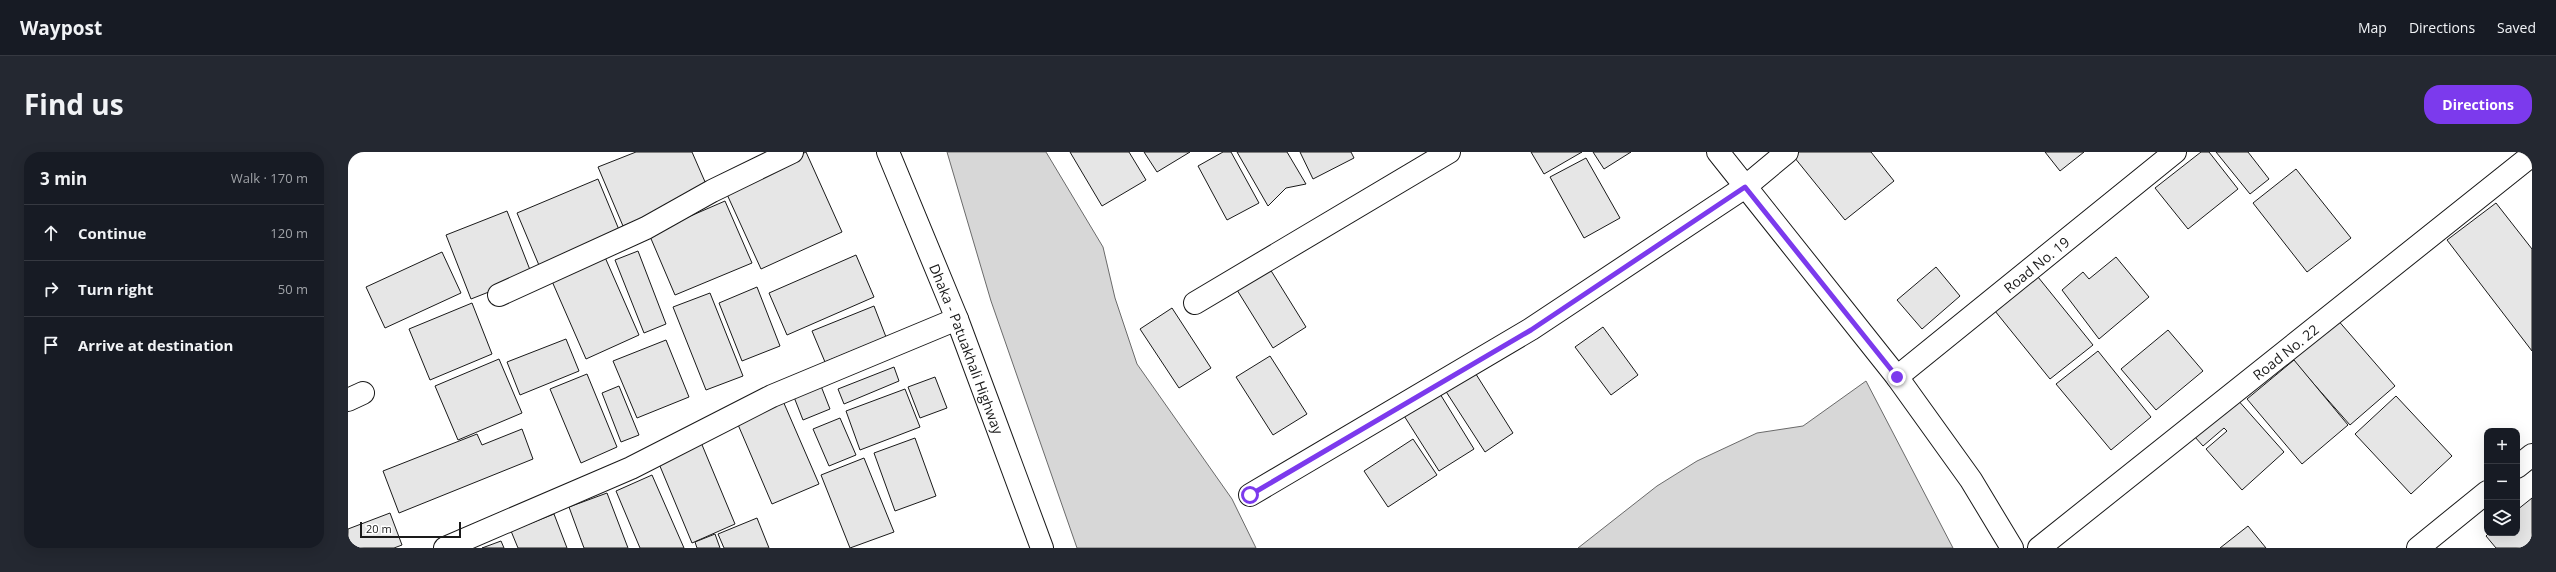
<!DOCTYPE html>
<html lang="en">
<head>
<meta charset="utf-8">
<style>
	body { margin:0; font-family:"Open Sans",sans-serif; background:#242831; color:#f1f3f6 }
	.controls { position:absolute; right:12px; bottom:12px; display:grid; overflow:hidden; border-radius:8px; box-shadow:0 4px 16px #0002 }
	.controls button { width:36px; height:36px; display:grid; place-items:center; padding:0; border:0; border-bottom:1px solid #363941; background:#171b24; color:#f1f3f6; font:20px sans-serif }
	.scale { position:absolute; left:12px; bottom:10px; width:101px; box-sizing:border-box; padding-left:4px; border:2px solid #1a1a1a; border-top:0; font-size:11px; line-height:14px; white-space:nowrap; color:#1a1a1a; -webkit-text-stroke:3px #fff; paint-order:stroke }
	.stop { position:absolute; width:12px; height:12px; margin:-9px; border:3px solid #7c3aed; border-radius:50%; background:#fff }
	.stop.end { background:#7c3aed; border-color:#fff; box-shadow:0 1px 4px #0008 }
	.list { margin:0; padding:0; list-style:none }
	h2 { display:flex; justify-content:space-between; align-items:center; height:52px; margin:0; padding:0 16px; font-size:17px }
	h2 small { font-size:13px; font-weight:400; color:#9ea1a6 }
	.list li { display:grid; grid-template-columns:26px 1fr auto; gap:12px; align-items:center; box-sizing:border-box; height:56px; padding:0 16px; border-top:1px solid #363941 }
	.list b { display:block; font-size:15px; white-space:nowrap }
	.list em { font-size:13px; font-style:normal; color:#9ea1a6 }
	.icon { flex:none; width:22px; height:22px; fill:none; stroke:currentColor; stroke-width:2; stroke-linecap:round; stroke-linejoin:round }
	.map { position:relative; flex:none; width:2184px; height:396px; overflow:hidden; border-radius:16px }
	header { display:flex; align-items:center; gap:24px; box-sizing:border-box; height:56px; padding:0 20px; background:#171b24; border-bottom:1px solid #363941 }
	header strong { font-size:19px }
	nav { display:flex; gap:22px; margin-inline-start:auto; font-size:14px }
	.intro { display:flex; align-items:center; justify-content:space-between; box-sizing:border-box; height:96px; padding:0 24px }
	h1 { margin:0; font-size:28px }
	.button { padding:10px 18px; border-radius:16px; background:#7c3aed; color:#fff; font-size:14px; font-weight:700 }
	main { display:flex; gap:24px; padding:0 24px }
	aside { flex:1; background:#171b24; border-radius:16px; box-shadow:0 4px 16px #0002 }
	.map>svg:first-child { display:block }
	.water { fill:#d7d7d7; stroke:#6a6a6a }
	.building { fill:#e6e6e6; stroke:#1a1a1a }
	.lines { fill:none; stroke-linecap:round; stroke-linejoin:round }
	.street-casing { stroke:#1a1a1a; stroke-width:24 }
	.highway-casing { stroke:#1a1a1a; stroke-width:24 }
	.street { stroke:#fff; stroke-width:22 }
	.highway { stroke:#fff; stroke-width:22 }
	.route { stroke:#7c3aed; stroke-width:5 }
	.labels { text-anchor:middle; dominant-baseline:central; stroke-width:3; stroke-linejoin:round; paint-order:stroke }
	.street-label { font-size:14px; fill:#1a1a1a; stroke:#fff }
</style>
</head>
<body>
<header>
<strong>Waypost</strong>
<nav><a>Map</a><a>Directions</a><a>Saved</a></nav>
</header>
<div class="intro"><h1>Find us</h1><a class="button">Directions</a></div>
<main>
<aside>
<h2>3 min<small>Walk · 170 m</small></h2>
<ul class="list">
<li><svg class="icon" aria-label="ahead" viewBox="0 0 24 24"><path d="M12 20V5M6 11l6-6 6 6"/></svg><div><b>Continue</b></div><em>120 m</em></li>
<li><svg class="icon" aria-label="right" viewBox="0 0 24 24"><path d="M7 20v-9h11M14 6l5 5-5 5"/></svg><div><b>Turn right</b></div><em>50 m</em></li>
<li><svg class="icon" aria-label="arrive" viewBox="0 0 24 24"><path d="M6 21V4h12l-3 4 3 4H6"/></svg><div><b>Arrive at destination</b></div></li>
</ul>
</aside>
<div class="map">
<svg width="2184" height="396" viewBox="0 0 2184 396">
	<rect width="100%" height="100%" fill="#fff"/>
	<!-- water -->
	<g class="water">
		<polygon points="599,0 698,0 755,95 767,146 789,212 884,347 908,396 729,396 643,149"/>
		<polygon points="1518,229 1605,396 1230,396 1309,334 1349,309 1409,281 1455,274"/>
	</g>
	<!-- building -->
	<g class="building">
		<polygon points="288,0 344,0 361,39 275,74 250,15"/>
		<polygon points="458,0 494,80 413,117 377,38"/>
		<polygon points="722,0 781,0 798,28 754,54"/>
		<polygon points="796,0 842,0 809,20"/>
		<polygon points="875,0 883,0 911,51 879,68 850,14"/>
		<polygon points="889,0 939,0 958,32 938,36 920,54"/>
		<polygon points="952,0 1003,0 1006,6 965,27"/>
		<polygon points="1183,0 1234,0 1196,22"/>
		<polygon points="1245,0 1283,0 1256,17"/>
		<polygon points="1442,0 1523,0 1546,29 1497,68"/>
		<polygon points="1697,0 1736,0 1712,19"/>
		<polygon points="1853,0 1861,0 1890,37 1840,77 1807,36"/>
		<polygon points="1868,0 1900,0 1921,27 1902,42"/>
		<polygon points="1238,6 1272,66 1236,86 1202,25"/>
		<polygon points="1948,17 2003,86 1959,120 1905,51"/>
		<polygon points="250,27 274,85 193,118 169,61"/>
		<polygon points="377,49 404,111 327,143 301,82"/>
		<polygon points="2148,51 2184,97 2184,199 2099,88"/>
		<polygon points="159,59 184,123 123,147 98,83"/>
		<polygon points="290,99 318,172 296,181 267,108"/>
		<polygon points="94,100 113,141 37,176 18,135"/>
		<polygon points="256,103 291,183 238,207 203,127"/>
		<polygon points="508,103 526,145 439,183 421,141"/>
		<polygon points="1768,105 1801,145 1751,187 1714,138 1735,120 1741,127"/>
		<polygon points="1588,115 1612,144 1574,177 1549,148"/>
		<polygon points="922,117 958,175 925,196 889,138"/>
		<polygon points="1690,125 1745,193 1702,227 1647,159"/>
		<polygon points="409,135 432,194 394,209 371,151"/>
		<polygon points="362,141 395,224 358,238 325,155"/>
		<polygon points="124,151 144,202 82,228 61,177"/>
		<polygon points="526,154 538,185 477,210 464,179"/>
		<polygon points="824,156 863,216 831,236 792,177"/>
		<polygon points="1988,166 2047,234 2002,273 1943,206"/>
		<polygon points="1255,175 1290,223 1263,243 1227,195"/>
		<polygon points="1820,178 1855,219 1808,258 1773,217"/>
		<polygon points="218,187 231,219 172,243 159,210"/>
		<polygon points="318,188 341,245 289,266 265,209"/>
		<polygon points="1750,199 1803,265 1763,298 1708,232"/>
		<polygon points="922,204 959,262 925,283 888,225"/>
		<polygon points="151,207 174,261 110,288 87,234"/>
		<polygon points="1946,208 2000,273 1954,312 1899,247"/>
		<polygon points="546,215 551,229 496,252 490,237"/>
		<polygon points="1126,219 1165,281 1137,300 1097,238"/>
		<polygon points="239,222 269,295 233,311 202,237"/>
		<polygon points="587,225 599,256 572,266 560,235"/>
		<polygon points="471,229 482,257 455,268 444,240"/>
		<polygon points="271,234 291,283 273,290 254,241"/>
		<polygon points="557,237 572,275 512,298 498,259"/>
		<polygon points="1089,237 1126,297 1091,319 1053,259"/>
		<polygon points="1880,237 1936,300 1894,338 1858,297 1879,279 1876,276 1855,294 1838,275"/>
		<polygon points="2048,244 2104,304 2063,342 2007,282"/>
		<polygon points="435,249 471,332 424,352 388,268"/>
		<polygon points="492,266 508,303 481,314 465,277"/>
		<polygon points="174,277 185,307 51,361 35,319 129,282 134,293"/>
		<polygon points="567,286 588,344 547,359 526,301"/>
		<polygon points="1065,287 1089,323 1040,355 1016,319"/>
		<polygon points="352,288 387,372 344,391 309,307"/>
		<polygon points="516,306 546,380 502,396 473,323"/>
		<polygon points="304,323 336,396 292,396 268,339"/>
		<polygon points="259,341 280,396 236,396 221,355"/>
		<polygon points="2184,346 2184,396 2148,396 2138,384 2141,381 2169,381 2169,358"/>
		<polygon points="42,361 54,393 46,396 0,396 0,377"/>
		<polygon points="206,362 219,396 170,396 163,379"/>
		<polygon points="409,366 421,396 376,396 370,382"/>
		<polygon points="1900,374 1918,396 1872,396"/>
		<polygon points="367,382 372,396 349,396 347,390"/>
		<polygon points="153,389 156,396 134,396"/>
	</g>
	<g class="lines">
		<!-- street casing -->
		<g class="street-casing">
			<g id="street">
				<polyline points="1370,0 1549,225 1623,328 1664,396"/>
				<polyline points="151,143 298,76 364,39 444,0"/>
				<polyline points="847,151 1101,0"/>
				<path id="s1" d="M1549,225l278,-225"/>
				<polyline points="0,248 15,241"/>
				<polyline points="2169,315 2184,303"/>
				<polyline points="902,343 1183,177 1397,35 1439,0"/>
				<polyline points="97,396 283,316 424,244 609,167"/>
				<path id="s2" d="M1691,396l493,-393"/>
				<polyline points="2070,396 2139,340"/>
			</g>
		</g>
		<!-- highway casing -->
		<g class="highway-casing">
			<g id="highway">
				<path id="s3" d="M540,0l69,167 85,229"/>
			</g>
		</g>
		<!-- street -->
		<use href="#street" class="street"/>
		<!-- highway -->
		<use href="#highway" class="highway"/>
	</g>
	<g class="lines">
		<!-- route -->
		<polyline class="route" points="902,343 1183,178 1397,35 1549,225"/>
	</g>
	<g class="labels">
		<!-- street labels -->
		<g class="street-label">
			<text stroke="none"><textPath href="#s1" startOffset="179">Road No. 19</textPath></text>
			<text stroke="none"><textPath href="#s3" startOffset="212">Dhaka - Patuakhali Highway</textPath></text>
			<text stroke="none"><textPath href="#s2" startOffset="315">Road No. 22</textPath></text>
		</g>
	</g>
</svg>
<div class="controls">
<button>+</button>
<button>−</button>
<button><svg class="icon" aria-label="layers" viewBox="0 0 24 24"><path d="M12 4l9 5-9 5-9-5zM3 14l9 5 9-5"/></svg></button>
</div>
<div class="scale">20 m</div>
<div class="stop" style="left:902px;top:343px"></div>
<div class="stop end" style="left:1549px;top:225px"></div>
</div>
</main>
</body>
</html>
